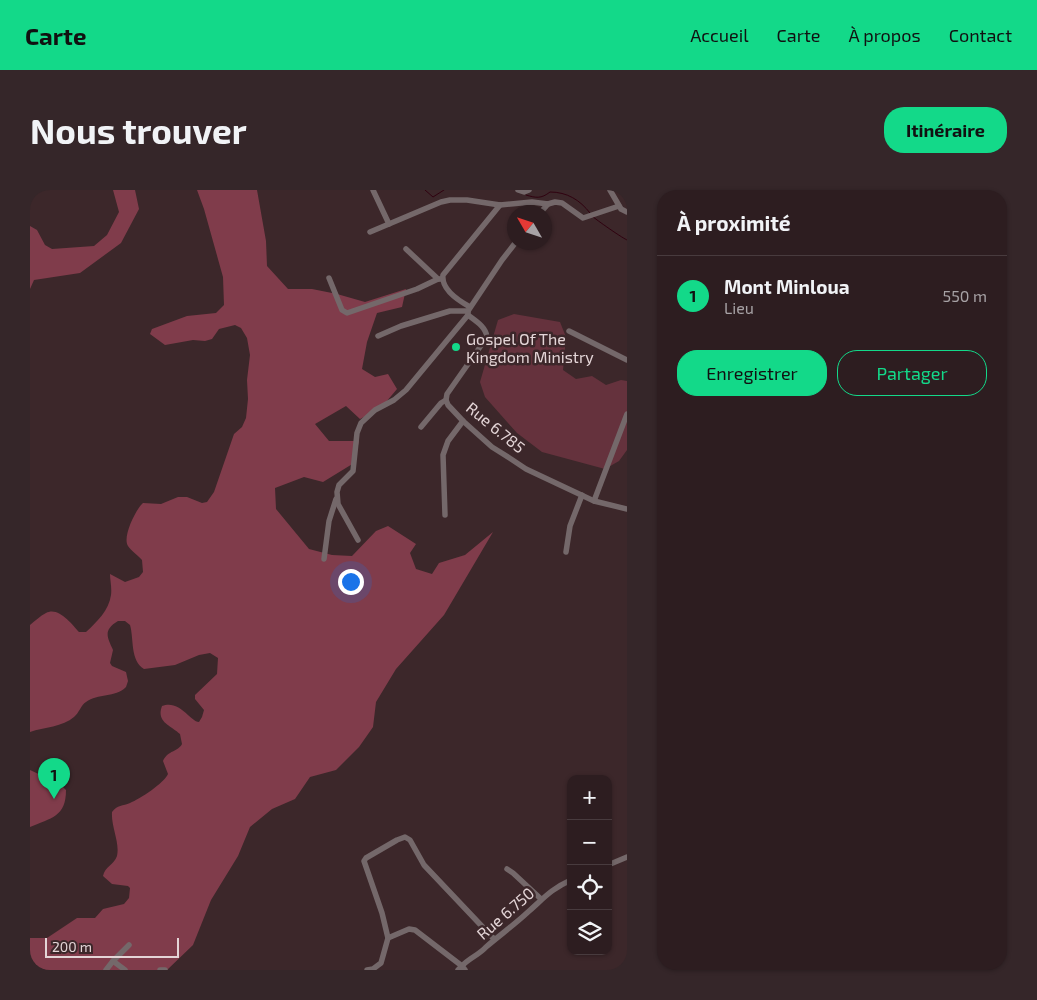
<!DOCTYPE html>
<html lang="fr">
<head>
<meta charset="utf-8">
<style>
	body { margin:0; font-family:"Exo 2",sans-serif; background:#352629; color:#f1f3f6 }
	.controls { position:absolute; right:15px; bottom:15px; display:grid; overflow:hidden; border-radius:10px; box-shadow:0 1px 4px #0004 }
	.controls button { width:45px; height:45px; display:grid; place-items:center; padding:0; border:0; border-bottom:1px solid #483b3e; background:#2d1d20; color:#f1f3f6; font:25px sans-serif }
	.compass { position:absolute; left:477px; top:15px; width:45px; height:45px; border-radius:50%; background:#2d1d20; box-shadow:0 1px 4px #0004; rotate:309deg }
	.scale { position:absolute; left:15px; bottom:12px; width:134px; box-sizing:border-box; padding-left:5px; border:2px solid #e4d5d7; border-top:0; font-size:14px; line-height:18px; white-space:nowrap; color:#e4d5d7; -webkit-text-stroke:4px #3c272a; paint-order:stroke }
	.you { position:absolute; left:320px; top:391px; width:18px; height:18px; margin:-12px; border:4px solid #fff; border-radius:50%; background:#1a73e8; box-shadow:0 0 0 8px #1a73e833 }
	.badge { display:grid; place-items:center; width:32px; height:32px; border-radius:50%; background:#13d989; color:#111; font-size:16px; font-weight:700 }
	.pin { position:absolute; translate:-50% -41px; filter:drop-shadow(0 1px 2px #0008) }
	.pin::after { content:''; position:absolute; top:26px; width:18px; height:15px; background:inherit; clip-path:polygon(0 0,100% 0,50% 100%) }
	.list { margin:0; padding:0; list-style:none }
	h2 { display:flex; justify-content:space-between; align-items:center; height:65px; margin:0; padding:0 20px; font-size:21px }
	h2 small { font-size:16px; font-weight:400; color:#a7a2a5 }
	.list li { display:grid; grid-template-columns:32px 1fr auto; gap:15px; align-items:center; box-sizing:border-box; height:80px; padding:0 20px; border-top:1px solid #483b3e }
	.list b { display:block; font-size:19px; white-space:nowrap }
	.list p { margin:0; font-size:16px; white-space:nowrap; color:#a7a2a5 }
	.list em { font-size:16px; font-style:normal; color:#a7a2a5 }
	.actions { display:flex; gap:10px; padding:15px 20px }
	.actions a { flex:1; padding:11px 0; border:1px solid #13d989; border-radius:20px; text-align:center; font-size:18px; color:#13d989 }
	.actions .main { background:#13d989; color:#111 }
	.icon { flex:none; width:28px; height:28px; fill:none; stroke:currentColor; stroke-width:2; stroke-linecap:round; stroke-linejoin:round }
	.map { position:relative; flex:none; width:597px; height:780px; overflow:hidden; border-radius:20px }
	header { display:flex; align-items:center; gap:30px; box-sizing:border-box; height:70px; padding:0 25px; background:#13d989; color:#111 }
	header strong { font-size:24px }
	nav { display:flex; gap:28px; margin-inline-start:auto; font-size:18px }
	.intro { display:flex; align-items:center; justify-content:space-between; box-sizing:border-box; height:120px; padding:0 30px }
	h1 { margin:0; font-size:35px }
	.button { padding:12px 22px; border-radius:20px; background:#13d989; color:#111; font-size:18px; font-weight:700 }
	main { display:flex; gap:30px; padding:0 30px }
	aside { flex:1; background:#2d1d20; border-radius:20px; box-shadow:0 1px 4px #0004 }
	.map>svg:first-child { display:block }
	.green { fill:#65323d }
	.forest { fill:#803c4b }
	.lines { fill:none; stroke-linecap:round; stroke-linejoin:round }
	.stream { stroke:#300210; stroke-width:1 }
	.minor { stroke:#74686a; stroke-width:5.5 }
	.poi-dot { fill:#13d989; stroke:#3c272a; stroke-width:2 }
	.labels { text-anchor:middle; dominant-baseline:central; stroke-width:5; stroke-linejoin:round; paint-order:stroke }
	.poi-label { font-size:16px; fill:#e4d5d7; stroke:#3c272a; text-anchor:start }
	.street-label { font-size:16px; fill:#e4d5d7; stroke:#3c272a }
</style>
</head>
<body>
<header>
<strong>Carte</strong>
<nav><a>Accueil</a><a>Carte</a><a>À propos</a><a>Contact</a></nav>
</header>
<div class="intro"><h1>Nous trouver</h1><a class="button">Itinéraire</a></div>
<main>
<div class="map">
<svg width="597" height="780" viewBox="0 0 597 780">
	<rect width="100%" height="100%" fill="#3c272a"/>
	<!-- green -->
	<polygon class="green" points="484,124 530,132 536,147 533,180 546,189 562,186 576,195 591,190 597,191 597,260 589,271 575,279 512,262 487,243 455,207 450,192 468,130"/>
	<!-- forest -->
	<g class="forest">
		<polygon points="83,0 105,0 109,19 91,53 50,83 4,90 0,99 0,36 7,40 15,55 22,59 64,56 77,45 89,22"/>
		<path d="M167,0h60l9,51 1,25 21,23h24l25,5 28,8 41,-13 -4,18 -25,6 -10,29 -5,27 13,8 13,-3 9,15 -16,19 -21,11 -14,-13 -31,18 14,17h30l-5,22 -31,19 -19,-5 -29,11 1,21 33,40 23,6 20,1 24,-25 12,-5 28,18 -6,9 6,16 16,5 7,-11 26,-8 28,-23 -49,83 -48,54 -20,33 -3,25 -14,20 -23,23 -26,7 -15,22 -23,10 -22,18 -12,29 -27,44 -18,45 -26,25h-137v-32h17l30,-20h18l8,-9 21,-5 5,-6 1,-10 -2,-2 -16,-2 -9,-8c2,-10 11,-11 14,-20 3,-14 -6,-29 -5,-44 5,-7 11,-6 18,-9 10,-4 34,-20 38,-29l-5,-13c5,-11 15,-9 19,-17l-2,-10c-10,-9 -24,-12 -18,-28 17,-7 28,15 37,16l3,-5 2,-7 -9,-11v-4l22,-21 1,-16 -8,-5 -11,2 -24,10 -31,4c-14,-8 -10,-31 -14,-44l-5,-4h-7c-15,9 -11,16 -5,29l-3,13 2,3 14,6 2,9 -2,6c-11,11 -28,6 -40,15 -5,3 -7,11 -12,15 -11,10 -30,10 -44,15v-107c5,-4 10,-9 16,-12 12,-7 26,11 33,19h7c11,-10 23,-22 25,-37 1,-7 -1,-15 -1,-21l15,8 14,-5 4,-5 -1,-12c-4,-5 -11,-9 -14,-14 -6,-9 8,-37 15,-43l18,1 17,-7h9l15,6 5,-1 7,-10 20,-58 8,-7 4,-9 2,-19 -1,-19 3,-25 -3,-17 -6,-10 -6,-3 -16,4 -7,10 -7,2 -12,-1 -28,5 -15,-11 2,-5 35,-13 29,-3 8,-8 -1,-28 -19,-68z"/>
		<path d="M0,580l30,14 6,6c0,27 -15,28 -36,37z"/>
	</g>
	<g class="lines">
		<!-- stream -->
		<g class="stream">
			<polyline points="395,0 403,7 414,0"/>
			<path d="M496,5c10,3 15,4 24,-3 17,0 30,8 40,21"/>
			<path d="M562,26c3,3 33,24 35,24"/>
		</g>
		<!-- minor -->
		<g class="minor">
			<polyline points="343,0 359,34"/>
			<polyline points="488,0 494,2 499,0"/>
			<polyline points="580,0 591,19 597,22"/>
			<polyline points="511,22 518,14"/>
			<polyline points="340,42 411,12 420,10 437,10 470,15 502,12 518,14 525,12 532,13 553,28 589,16"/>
			<path d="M486,52l-14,18 -34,51v4c8,6 18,12 19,22l-40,57 -1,6 2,5 15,16 29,26 19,12 15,10 68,32 33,8"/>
			<polyline points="376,59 408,89"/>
			<polyline points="299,88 312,120 317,123 387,99 408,89 412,89"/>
			<path d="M440,117c-11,-6 -29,-18 -27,-32l57,-70"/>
			<polyline points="539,141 597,170"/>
			<polyline points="348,146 371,136 420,121 438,121"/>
			<polyline points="391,237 411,213 416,210"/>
			<polyline points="564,311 597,224"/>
			<polyline points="415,325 413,265 418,251 433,231"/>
			<polyline points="328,350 308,314 307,302 309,295 323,281 327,243 331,233 345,220 364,210 376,200 438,125"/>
			<polyline points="536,362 540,336 552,305"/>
			<polyline points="294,369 299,331 306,309"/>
			<polyline points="578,675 597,667"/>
			<polyline points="477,679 483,683 511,709"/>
			<polyline points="358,748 379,739 385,740 432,776 428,780"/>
			<polyline points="83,771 95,780"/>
			<polyline points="76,780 83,771 99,755"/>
			<polyline points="130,780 135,780"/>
			<polyline points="337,780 343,779 351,773 358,748 352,723 334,671 336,668 367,650 375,647 380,650 394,675 464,749"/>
			<path d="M435,780l-3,-4c7,-8 17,-11 24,-19 14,-12 28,-22 42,-35 16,-14 23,-23 43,-32"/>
		</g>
	</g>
	<!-- markers -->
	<circle class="poi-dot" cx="426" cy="157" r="5"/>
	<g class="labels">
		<!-- poi labels -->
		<g class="poi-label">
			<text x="436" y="148">Gospel Of The<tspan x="436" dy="18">Kingdom Ministry</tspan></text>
		</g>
		<!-- street labels -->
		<g class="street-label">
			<text transform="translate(466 237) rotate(39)">Rue 6.785</text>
			<text transform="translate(475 723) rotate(-41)">Rue 6.750</text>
		</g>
	</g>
</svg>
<div class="controls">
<button>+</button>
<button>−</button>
<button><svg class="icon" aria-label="locate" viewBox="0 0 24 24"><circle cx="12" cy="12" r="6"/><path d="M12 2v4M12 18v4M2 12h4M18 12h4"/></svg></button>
<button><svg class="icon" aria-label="layers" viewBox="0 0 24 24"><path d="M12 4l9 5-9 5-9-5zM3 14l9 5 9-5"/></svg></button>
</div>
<svg class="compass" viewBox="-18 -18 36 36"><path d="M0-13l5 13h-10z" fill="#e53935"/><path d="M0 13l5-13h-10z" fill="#a7a2a5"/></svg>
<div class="scale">200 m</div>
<div class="you"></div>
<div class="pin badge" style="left:24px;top:609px">1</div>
</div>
<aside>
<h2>À proximité<small></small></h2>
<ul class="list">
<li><span class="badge">1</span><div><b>Mont Minloua</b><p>Lieu</p></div><em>550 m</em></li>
</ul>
<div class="actions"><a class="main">Enregistrer</a><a>Partager</a></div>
</aside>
</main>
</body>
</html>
